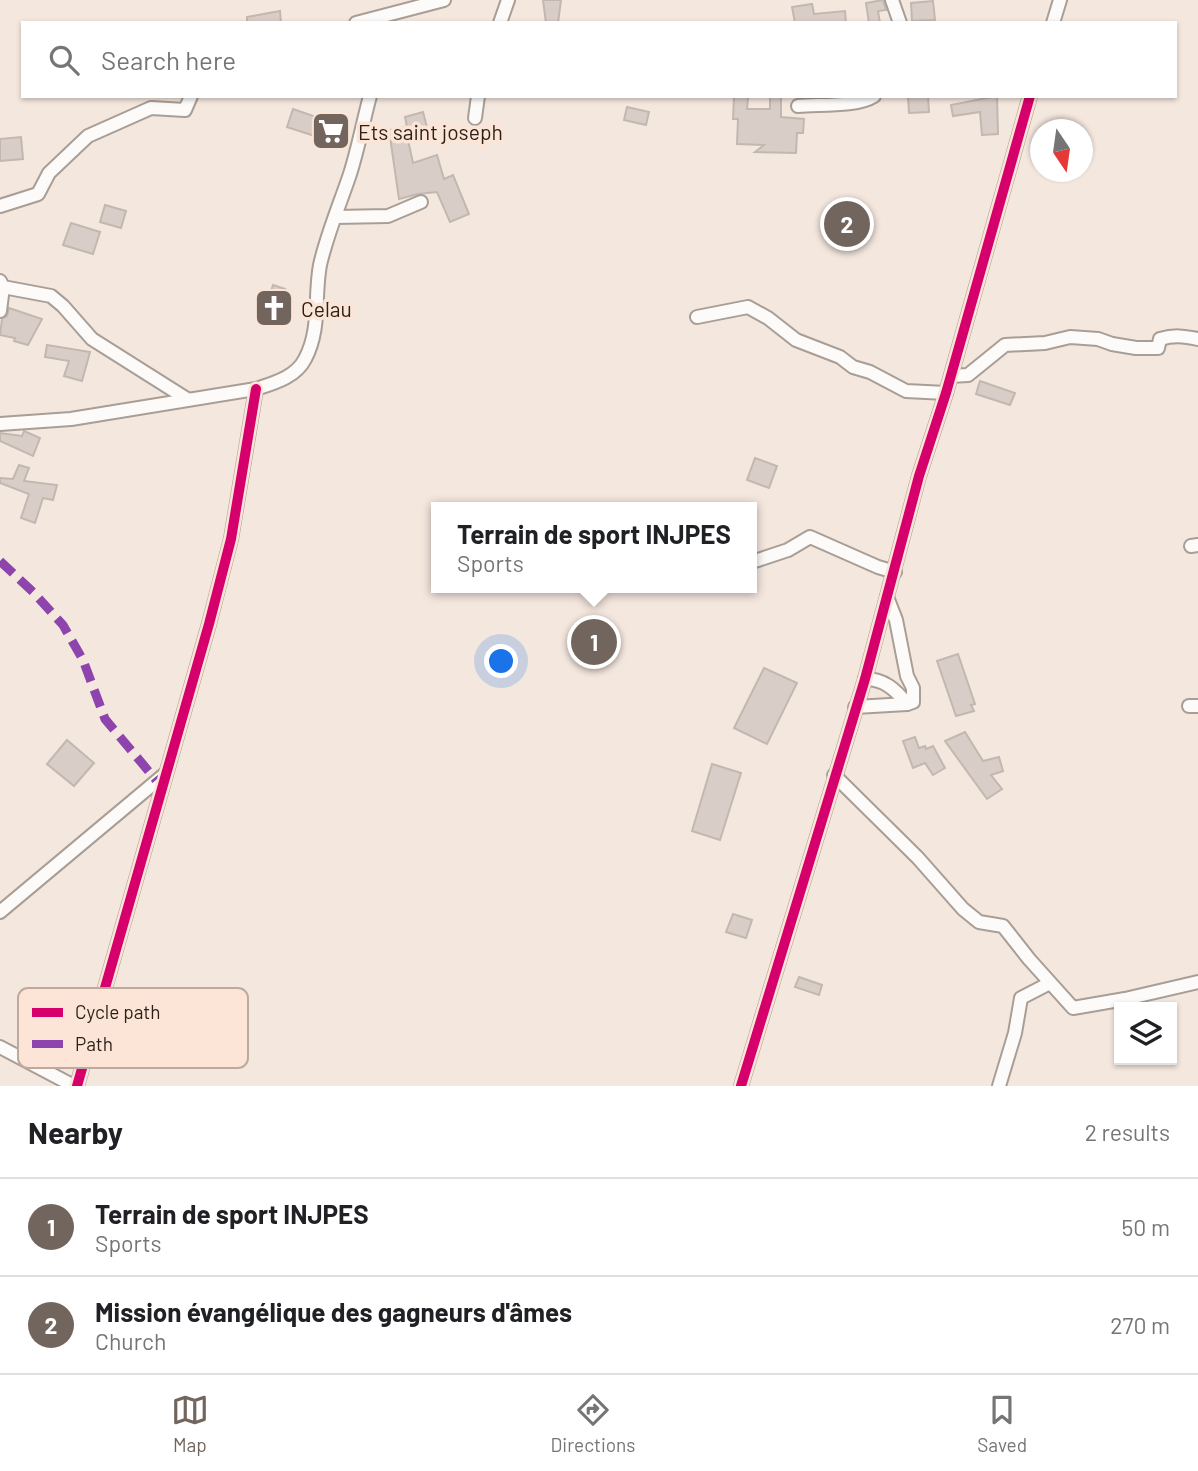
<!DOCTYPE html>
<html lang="en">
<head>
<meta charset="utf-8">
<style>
	body { margin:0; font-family:Barlow,sans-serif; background:#f2f2f2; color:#202124 }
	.controls { position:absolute; right:21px; bottom:21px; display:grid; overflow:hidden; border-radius:0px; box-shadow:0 2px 5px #0004 }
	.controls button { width:63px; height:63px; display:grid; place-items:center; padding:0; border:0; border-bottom:2px solid #e0e0e0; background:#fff; color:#202124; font:35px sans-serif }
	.compass { position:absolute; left:1030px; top:119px; width:63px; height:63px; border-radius:50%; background:#fff; box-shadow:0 2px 5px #0004; rotate:167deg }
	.you { position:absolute; left:502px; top:662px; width:24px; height:24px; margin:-18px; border:5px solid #fff; border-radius:50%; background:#1a73e8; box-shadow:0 0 0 10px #1a73e833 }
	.badge { display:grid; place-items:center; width:46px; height:46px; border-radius:50%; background:#71655e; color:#fff; font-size:23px; font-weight:700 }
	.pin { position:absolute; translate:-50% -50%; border:4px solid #fff; box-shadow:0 2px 7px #0006 }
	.popup { position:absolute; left:431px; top:502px; width:326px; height:91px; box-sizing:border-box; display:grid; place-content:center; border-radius:0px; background:#fff; filter:drop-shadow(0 2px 5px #0005); font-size:23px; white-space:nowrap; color:#757577 }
	.popup b { font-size:26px; color:#202124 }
	.popup::after { content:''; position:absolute; left:50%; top:100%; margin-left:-14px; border:14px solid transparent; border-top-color:#fff }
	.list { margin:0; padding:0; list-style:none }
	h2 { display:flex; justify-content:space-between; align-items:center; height:91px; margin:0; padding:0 28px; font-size:30px }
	h2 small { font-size:23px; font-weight:400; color:#757577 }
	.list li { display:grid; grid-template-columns:46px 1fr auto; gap:21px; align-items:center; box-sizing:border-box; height:98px; padding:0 28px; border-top:2px solid #e0e0e0 }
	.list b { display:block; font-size:26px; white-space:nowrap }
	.list p { margin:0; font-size:23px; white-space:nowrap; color:#757577 }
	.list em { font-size:23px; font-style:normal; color:#757577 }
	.icon { flex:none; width:38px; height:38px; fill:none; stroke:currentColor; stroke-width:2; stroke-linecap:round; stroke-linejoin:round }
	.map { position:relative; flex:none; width:1198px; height:1086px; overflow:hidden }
	.search { position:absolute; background:#fff; box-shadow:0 2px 5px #0004; left:21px; right:21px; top:21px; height:77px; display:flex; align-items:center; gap:18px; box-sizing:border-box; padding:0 24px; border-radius:0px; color:#757577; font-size:26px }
	.sheet { height:287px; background:#fff }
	nav { display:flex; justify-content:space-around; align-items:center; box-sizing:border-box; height:98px; border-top:2px solid #e0e0e0; background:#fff; font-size:19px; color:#757577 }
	nav a { display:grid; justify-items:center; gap:4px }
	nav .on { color:#71655e }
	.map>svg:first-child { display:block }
	.building { fill:#d9cec7; stroke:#c2b8b0; stroke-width:2 }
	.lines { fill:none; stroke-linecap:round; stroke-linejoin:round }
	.street-casing { stroke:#a89e96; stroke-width:16 }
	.street { stroke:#fdfbfa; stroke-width:12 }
	.quiet { stroke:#8e44ad; stroke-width:9; stroke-dasharray:18 9; stroke-linecap:butt }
	.cycleway-casing { stroke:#fce5d6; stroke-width:15 }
	.cycleway { stroke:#d6006c; stroke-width:10 }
	.labels { text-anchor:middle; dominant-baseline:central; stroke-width:7; stroke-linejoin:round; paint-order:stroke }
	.poi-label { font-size:21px; fill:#2a1f19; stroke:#fce5d6; text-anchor:start }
	.key { fill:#fce5d6; stroke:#bdaa9d; stroke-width:2 }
	.key-label { font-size:19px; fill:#2a1f19 }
</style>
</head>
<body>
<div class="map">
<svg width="1198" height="1086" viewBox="0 0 1198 1086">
	<rect width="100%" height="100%" fill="#f4e7de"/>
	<!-- building -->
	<g class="building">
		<polygon points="543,0 561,0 558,23 546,23"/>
		<polygon points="883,0 886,10 878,11 880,23 869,23 866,3"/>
		<polygon points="933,1 935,20 912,21 911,3"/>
		<polygon points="812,4 814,14 845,11 846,23 795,23 792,7"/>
		<polygon points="280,11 281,23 247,23 247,17"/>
		<polygon points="770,96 781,96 781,117 804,119 803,133 797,133 796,153 755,152 764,145 737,144 738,119 733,119 734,97 748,97 747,109 770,109"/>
		<polygon points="908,96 928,96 929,112 909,113"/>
		<polygon points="997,96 998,134 982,135 980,112 953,116 951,105"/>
		<polygon points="627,107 649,112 646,125 624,120"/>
		<polygon points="293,109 325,120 324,123 338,128 333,142 287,127"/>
		<polygon points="423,112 429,135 408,140 413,163 437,155 444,179 453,175 469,214 450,222 437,192 418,194 399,199 389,130 407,127 405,117"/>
		<polygon points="21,137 23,159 0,161 0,139"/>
		<polygon points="105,205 126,211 121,228 100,222"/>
		<polygon points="852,219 854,234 835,236 833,221"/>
		<polygon points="71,223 100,232 93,254 63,245"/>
		<polygon points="273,285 285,289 277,314 265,310"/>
		<polygon points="9,308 42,319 28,345 14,341 15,338 0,335 2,319 7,316"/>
		<polygon points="47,345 90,352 82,381 64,376 69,361 45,357"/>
		<polygon points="980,381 1015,393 1010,405 976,394"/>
		<polygon points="24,431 40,438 33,456 0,441 0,433 22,436"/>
		<polygon points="755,458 777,466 769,488 747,480"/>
		<polygon points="19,465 29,468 24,481 57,485 53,500 43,498 35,523 21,518 29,494 0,483 0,478 13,479"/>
		<polygon points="958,654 975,704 971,705 974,711 956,716 937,661"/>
		<polygon points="764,668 797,683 767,744 734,728"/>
		<polygon points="965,732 983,761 999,757 1003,771 991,775 1002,789 987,799 945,741"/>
		<polygon points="915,737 919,748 925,746 926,749 933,746 945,768 933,775 925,763 913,768 903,741"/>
		<polygon points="67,740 94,763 74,786 47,764"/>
		<polygon points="712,764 741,773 720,840 692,831"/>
		<polygon points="733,914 752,920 746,938 726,932"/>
		<polygon points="799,977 822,985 819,995 795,987"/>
	</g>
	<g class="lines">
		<!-- street casing -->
		<g class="street-casing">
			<g id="street">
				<polyline points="892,0 900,23"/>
				<polyline points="356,23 444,0"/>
				<polyline points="500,23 508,0"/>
				<polyline points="1053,23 1060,0"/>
				<path d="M798,106c21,-2 59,1 76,-10"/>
				<polyline points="475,118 478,96"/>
				<polyline points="0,206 38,194 49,173 88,136 151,108 185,110 191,96"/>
				<polyline points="335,217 388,216 421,202"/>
				<polyline points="0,281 3,287 51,296 63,306 92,339 187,399"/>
				<polyline points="0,284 3,287 0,311"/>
				<polyline points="697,317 748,307 768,318 796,340 840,357 853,367 870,372 906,391 946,393"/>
				<path d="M951,376l17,-1 37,-30 40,-2 25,-6 28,2 14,5 24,4h22l2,-9c14,-4 23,-3 38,0"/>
				<path d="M0,424l71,-5 185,-30c18,-6 40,-12 49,-30 16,-30 9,-62 15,-94 7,-31 20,-61 30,-91 8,-25 13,-52 20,-78"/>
				<polyline points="1191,546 1198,545"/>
				<polyline points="752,562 788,550 810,537 878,567 895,572"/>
				<path d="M865,679c19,0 30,10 42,25l6,-2v-14l-6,-12 -11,-56 -9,-23"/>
				<polyline points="1189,706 1198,706"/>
				<polyline points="855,707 907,704"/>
				<polyline points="834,775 918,858 963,909 979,922 1003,926 1029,959 1073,1008 1125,999 1198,982"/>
				<polyline points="0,912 165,774"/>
				<polyline points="0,1047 74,1086"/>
				<polyline points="77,1086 209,624 231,539 256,389"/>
				<polyline points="741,1086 865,679 919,476 946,393 1030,96"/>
				<polyline points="999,1086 1015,1033 1021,998 1050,983"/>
			</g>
		</g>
		<!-- street -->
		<use href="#street" class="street"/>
		<!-- quiet -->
		<polyline class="quiet" points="0,561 34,593 63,625 83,660 105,719 156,780"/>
		<!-- cycleway casing -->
		<g class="cycleway-casing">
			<g id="cycleway">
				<polyline points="77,1086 209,624 231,539 256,389"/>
				<polyline points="741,1086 865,679 919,476 946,393 1030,96"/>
			</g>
		</g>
		<!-- cycleway -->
		<use href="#cycleway" class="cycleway"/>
	</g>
	<!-- icons -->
	<defs>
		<g id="supermarket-square" transform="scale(2.0125)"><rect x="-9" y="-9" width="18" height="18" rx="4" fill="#71655e" stroke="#fce5d6"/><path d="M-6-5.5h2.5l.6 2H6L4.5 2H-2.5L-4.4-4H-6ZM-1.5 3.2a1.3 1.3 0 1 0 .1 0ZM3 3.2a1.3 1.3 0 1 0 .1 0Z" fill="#fff"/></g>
		<g id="church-square" transform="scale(2.0125)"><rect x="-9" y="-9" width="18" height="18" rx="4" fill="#71655e" stroke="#fce5d6"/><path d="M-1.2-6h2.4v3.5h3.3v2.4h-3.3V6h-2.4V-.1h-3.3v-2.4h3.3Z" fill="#fff"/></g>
	</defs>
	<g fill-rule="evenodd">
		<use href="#supermarket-square" x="331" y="131"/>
		<use href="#church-square" x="274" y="308"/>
	</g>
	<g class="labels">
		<!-- poi labels -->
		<g class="poi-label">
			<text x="358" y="131">Ets saint joseph</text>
			<text x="301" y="308">Celau</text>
		</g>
	</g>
	<!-- legend -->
	<rect x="18" y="988" width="230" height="80" rx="10" class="key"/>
	<rect x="32" y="1008" width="31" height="9" fill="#d6006c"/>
	<rect x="32" y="1040" width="31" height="8" fill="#8e44ad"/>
	<g class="key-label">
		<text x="75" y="1019">Cycle path</text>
		<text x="75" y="1051">Path</text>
	</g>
</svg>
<div class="controls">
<button><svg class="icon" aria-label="layers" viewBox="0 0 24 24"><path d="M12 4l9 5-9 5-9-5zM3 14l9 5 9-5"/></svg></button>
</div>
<svg class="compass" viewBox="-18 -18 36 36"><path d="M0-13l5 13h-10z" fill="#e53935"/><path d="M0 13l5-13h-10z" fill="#757577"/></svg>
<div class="you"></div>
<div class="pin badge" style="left:594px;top:642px">1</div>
<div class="popup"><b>Terrain de sport INJPES</b>Sports</div>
<div class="pin badge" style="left:847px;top:224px">2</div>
<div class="search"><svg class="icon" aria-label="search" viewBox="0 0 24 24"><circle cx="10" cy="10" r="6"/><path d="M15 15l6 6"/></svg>Search here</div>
</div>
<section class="sheet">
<h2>Nearby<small>2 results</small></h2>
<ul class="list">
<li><span class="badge">1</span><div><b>Terrain de sport INJPES</b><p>Sports</p></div><em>50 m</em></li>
<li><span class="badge">2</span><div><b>Mission évangélique des gagneurs d'âmes</b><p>Church</p></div><em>270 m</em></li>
</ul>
</section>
<nav>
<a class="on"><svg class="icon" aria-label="map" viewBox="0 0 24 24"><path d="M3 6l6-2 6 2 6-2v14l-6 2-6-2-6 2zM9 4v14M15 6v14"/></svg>Map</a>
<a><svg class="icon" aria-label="directions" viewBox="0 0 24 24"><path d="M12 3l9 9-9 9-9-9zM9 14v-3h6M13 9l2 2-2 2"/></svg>Directions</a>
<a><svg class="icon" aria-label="saved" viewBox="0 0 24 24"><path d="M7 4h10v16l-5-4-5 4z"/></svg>Saved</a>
</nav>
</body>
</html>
